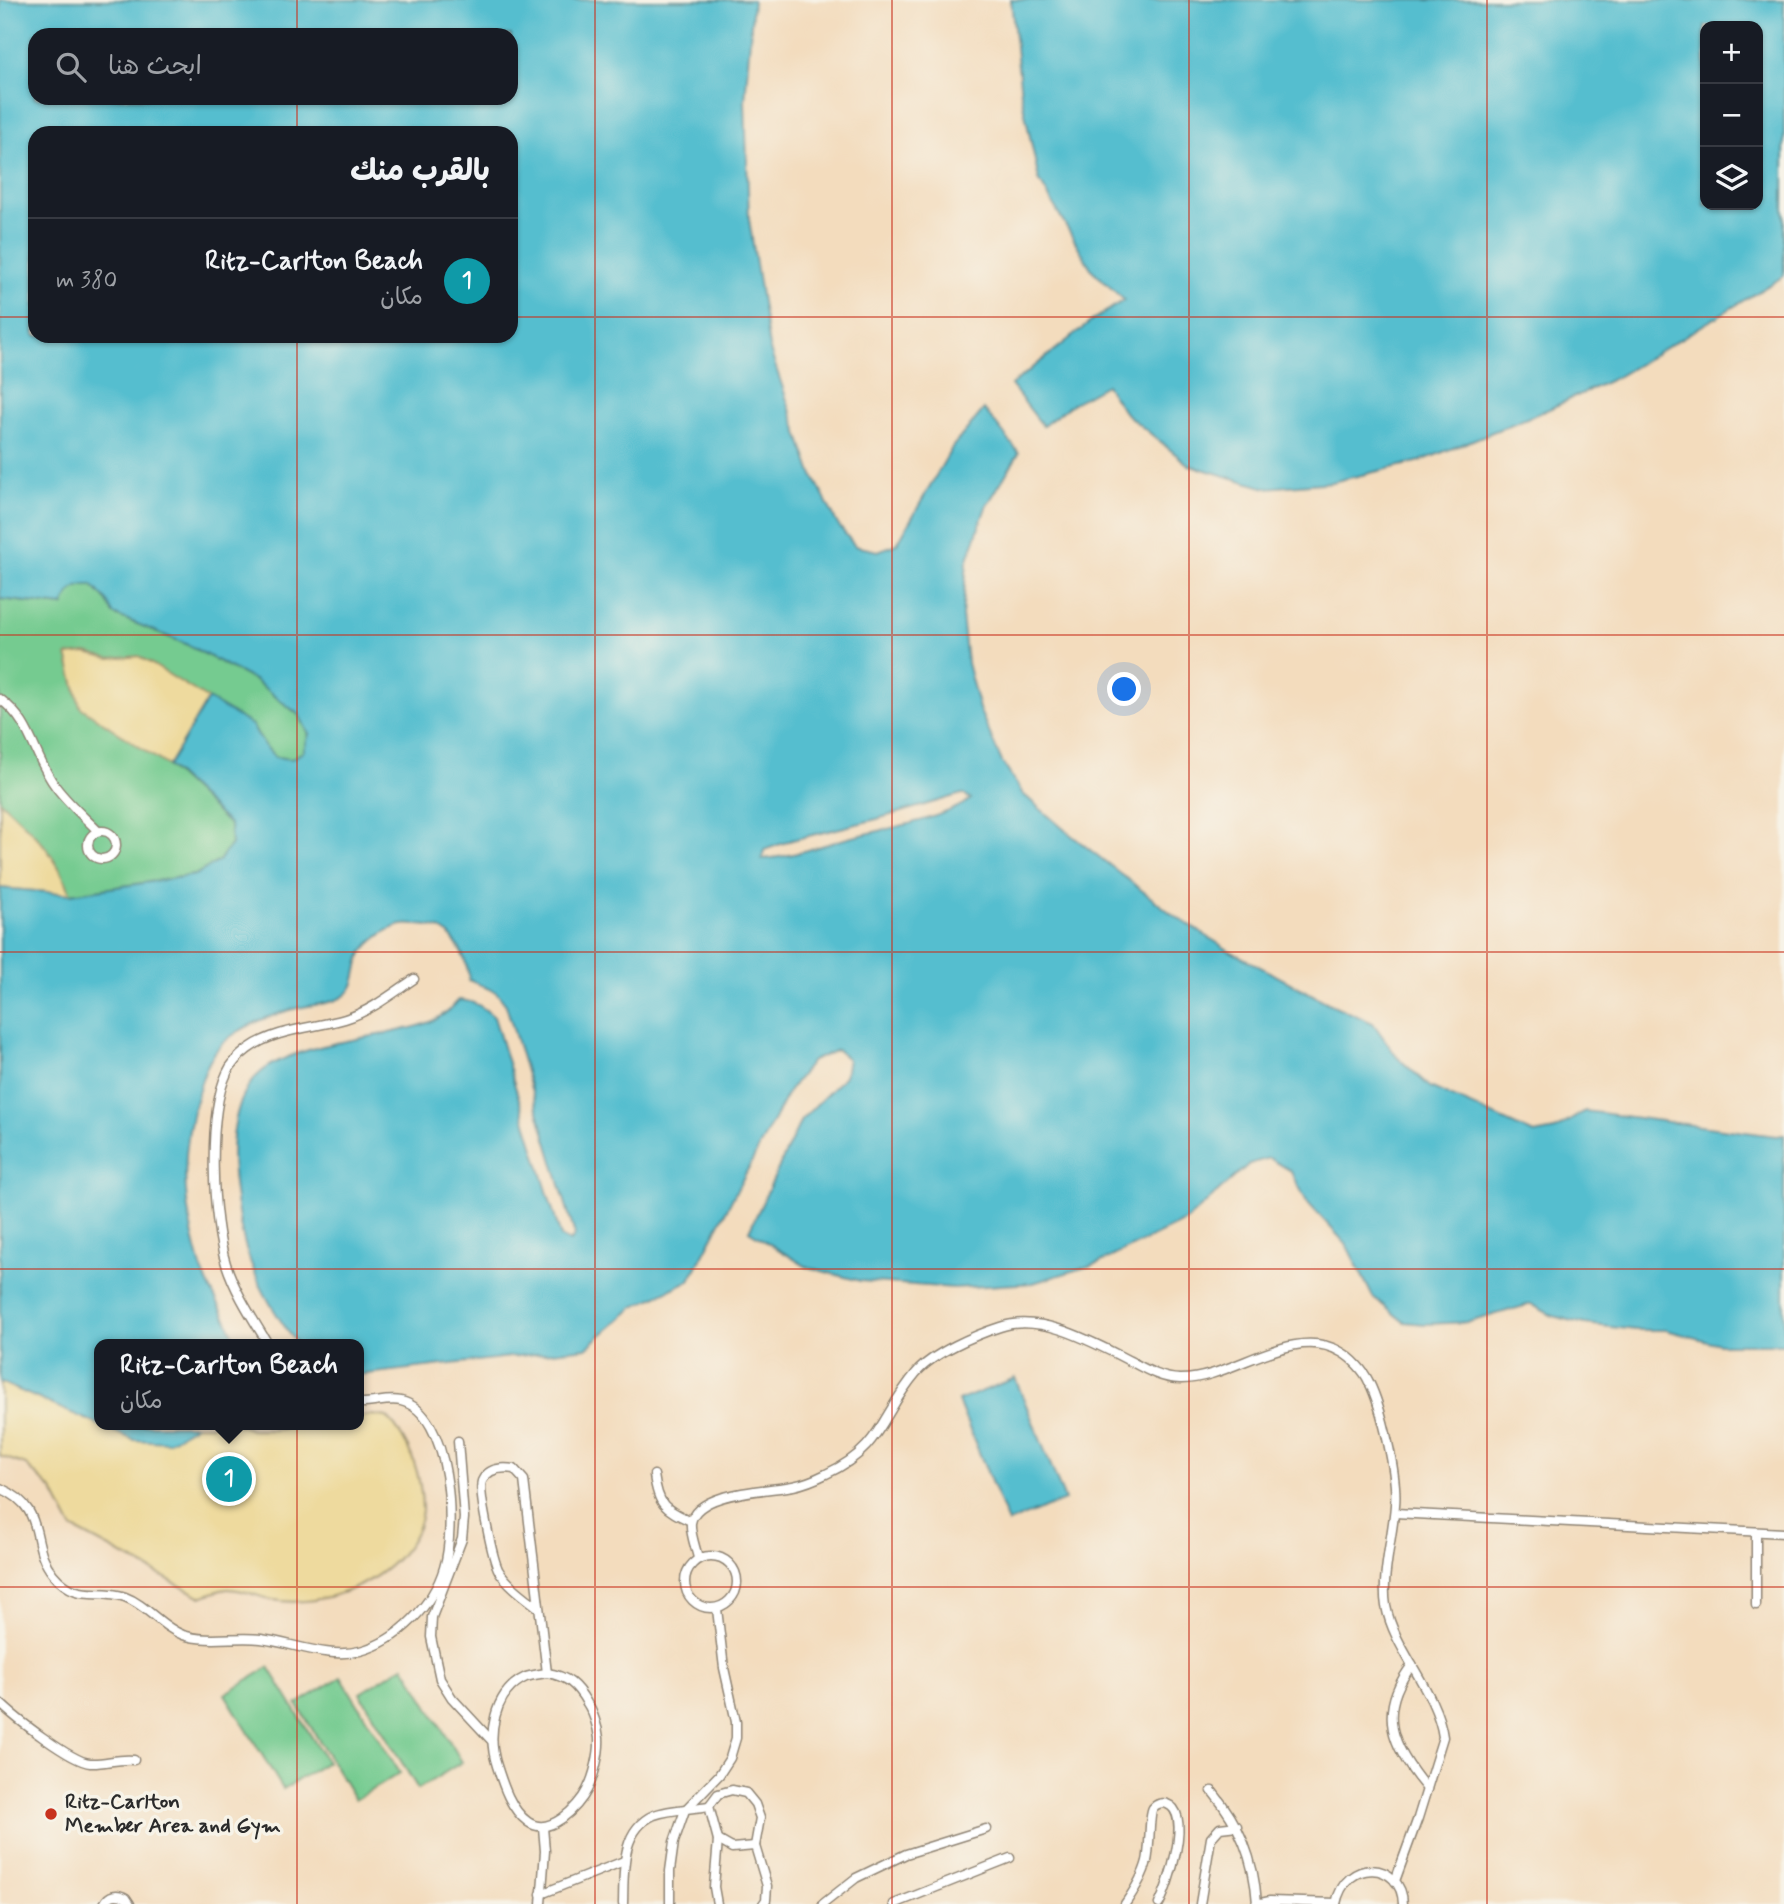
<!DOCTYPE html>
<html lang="ar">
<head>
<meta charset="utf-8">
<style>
	body { margin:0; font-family:Mynerve,"Playpen Sans Arabic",sans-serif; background:#242831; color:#f1f3f6; direction:rtl }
	.controls { position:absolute; right:21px; top:21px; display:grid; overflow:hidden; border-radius:14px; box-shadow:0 2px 5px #0004 }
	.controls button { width:63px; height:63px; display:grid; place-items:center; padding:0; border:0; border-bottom:2px solid #363941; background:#171b24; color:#f1f3f6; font:35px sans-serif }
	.you { position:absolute; left:1125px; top:690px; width:24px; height:24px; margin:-18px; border:5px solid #fff; border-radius:50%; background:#1a73e8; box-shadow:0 0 0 10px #1a73e833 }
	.badge { display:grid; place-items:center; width:46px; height:46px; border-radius:50%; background:#b45309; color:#fff; font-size:23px; font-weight:700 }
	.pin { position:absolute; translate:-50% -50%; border:4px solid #fff; box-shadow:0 2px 7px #0006 }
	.popup { position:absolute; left:94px; top:1339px; width:270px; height:91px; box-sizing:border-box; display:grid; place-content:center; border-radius:14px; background:#171b24; filter:drop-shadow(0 2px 5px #0005); font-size:23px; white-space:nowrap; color:#9ea1a6 }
	.popup b { font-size:26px; color:#f1f3f6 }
	.popup::after { content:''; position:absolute; left:50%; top:100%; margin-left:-14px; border:14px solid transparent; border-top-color:#171b24 }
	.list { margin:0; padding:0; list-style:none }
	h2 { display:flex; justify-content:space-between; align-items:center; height:91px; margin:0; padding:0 28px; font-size:30px }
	h2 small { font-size:23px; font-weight:400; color:#9ea1a6 }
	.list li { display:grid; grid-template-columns:46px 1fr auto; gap:21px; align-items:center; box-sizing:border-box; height:126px; padding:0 28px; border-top:2px solid #363941 }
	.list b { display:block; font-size:26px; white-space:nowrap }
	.list p { margin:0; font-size:23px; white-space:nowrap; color:#9ea1a6 }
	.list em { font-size:23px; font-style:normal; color:#9ea1a6 }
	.icon { flex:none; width:38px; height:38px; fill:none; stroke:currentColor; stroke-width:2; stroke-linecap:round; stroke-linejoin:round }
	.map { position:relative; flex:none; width:1784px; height:1904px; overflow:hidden; direction:ltr }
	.search { position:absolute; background:#171b24; box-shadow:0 2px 5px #0004; left:28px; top:28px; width:490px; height:77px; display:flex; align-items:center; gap:18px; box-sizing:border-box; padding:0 24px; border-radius:21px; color:#9ea1a6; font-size:26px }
	.panel { position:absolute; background:#171b24; box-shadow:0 2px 5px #0004; left:28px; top:126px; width:490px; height:217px; border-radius:21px; direction:rtl }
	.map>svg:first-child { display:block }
	.green { fill:#74cb90; stroke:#507b5e; stroke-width:2 }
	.sand { fill:#eeda9e; stroke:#8c8264; stroke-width:2 }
	.water { fill:#54becf; stroke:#40747d; stroke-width:2; fill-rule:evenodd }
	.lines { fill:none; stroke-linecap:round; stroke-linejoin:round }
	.lane-casing { stroke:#8f8474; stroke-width:11 }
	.lane { stroke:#fff; stroke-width:8 }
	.grid { fill:none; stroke:#c8321e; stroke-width:2; stroke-opacity:0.55 }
	.poi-dot { fill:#c8321e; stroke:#f7f3e8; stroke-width:2.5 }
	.labels { text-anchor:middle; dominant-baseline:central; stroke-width:7; stroke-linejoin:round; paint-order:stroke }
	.poi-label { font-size:21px; font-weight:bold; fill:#2b2b2b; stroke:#f7f3e8; text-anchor:start }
</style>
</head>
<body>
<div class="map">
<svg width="1784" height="1904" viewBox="0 0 1784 1904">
	<rect width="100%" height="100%" fill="#f7f3e8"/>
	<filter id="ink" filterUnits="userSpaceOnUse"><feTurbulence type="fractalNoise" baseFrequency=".0143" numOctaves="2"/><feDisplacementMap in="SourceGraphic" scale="14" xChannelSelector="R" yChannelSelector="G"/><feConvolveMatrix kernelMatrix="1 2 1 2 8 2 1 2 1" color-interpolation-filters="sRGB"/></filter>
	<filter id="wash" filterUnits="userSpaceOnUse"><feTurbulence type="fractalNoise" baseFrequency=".00686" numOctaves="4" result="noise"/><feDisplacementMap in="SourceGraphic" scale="28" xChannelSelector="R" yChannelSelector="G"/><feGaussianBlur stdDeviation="1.57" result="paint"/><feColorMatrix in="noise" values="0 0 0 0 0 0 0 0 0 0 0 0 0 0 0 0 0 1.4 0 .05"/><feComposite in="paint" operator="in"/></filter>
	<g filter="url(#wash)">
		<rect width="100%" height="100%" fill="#f3dcbd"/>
		<!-- green -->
		<g class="green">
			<polygon points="79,585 92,585 107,601 113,614 186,644 254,680 299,715 309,734 304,752 291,759 275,757 264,745 252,725 168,767 230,825 231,844 219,861 195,875 71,894 0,888 0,599 63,606 69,592"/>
			<polygon points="404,1666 462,1762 418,1789 360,1693"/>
			<polygon points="269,1667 327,1762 283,1789 225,1694"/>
			<polygon points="341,1677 400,1773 355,1800 297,1704"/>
		</g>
		<!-- sand -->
		<g class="sand">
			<polygon points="86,653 110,659 139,656 208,699 168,766 80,707 67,655"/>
			<path d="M0,801c34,32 54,48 71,93l-71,-6z"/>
			<path d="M0,1382l135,58 58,-13 2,-2h45l11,5h22l35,-5h50l1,-8 12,-2 16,2c23,24 35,59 35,93 -1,19 -13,36 -26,50 -30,30 -81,47 -123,40 -14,-3 -32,-12 -46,-11 -9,1 -18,5 -26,8l-129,-69 -19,-37 -27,-26 -26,-9z"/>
		</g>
		<!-- water -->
		<g class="water">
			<path d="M0,0h753l-8,101 4,118 20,128 42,124 27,54 17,21 23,5 19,-7 56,-98 31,-37 35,44 -33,54 -19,55 -5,54 5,47 12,46 23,53 21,32 43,37 106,83 58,37 96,51 47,21 24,34 33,30 104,47 21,-4 30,-19 191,25 8,-1v209h-65l-53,-14h-30l-51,-6 -32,-8 -22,-12 -62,18 -44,2 -21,-2 -31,-25 -27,-53 -39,-42 -16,-31 -22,-13 -20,6 -62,56 -88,43 -66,20 -79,5 -94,-7 -53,-14 -58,-36 52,-111 44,-44 3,-17 -11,-9 -25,11 -24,31 -98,188 -56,27 -48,41 -227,27 -1,-31h-61c-43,-58 -58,-99 -64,-171 -3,-31 1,-77 26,-99 26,-25 94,-34 130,-41 31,-7 48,-8 70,-33 16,1 24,7 35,17l67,220 9,5 5,-7 -69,-230 -10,-13 -27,-12c-1,-17 -7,-30 -18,-43 -6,-9 -23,-12 -33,-12 -5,0 -12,-1 -16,0 -13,2 -32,16 -39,27 -10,15 -1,39 -27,48 -13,5 -28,5 -42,9 -20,5 -40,13 -58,24 -23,14 -30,33 -37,56 -20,64 -17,114 2,178 9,27 28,50 35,77h-136v81h95l-2,2 -25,15 -34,-2 -134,-58v-494l71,6 124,-19 24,-14 12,-17 -1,-19 -62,-59 40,-67 44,26 12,20 11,12 16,2 12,-7 6,-18 -10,-19 -45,-35 -68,-36 -73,-30 -6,-13 -15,-16c-17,-1 -22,5 -29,21l-63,-7zM511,35v63h-476v-63zM35,133h476v203h-476zM962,794l9,5c-27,20 -86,30 -119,38 -30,8 -60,20 -90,22l2,-9 28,-10 85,-21z"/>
			<path d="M1011,0h773v276l-167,101 -68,32 -128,52 -89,21 -66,6 -77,-23 -65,-53 -18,-27 -34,19 -29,22 -32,-41 82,-65 31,-20 -32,-30 -53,-90 -18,-86zM1705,26h53v179h-53z"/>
			<polygon points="1015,1378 1065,1500 1008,1523 958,1401"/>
		</g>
	</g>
	<g filter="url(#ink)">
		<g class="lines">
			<!-- lane casing -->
			<g class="lane-casing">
				<g id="lane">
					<path d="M0,699c33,24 33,58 56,88 12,16 28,30 42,44"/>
					<circle cx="102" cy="845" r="14"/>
					<path d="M268,1344c-15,-25 -33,-52 -42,-80 -14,-44 -19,-149 1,-191 4,-9 13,-18 21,-24 27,-20 66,-21 97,-30 26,-8 47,-25 69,-40"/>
					<polyline points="458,1441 464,1518 462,1539 432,1617 431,1637 440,1679 452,1698 492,1741"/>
					<path d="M654,1475c4,30 10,34 37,46"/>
					<path d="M0,1488c49,21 28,56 53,86 25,30 45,13 72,23 22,8 36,30 58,38 24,8 53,1 78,4 32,4 67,20 99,12 38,-10 73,-46 84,-83 12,-38 8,-155 -43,-167 -13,-3 -29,3 -43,2"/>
					<polyline points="1395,1513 1784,1533"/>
					<circle cx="711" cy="1582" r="26"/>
					<path d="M698,1558c-2,-10 -8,-24 -7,-35 5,-32 77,-32 102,-37 11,-2 23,-7 33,-12 57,-26 55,-60 90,-101 17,-20 59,-38 84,-46 42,-14 92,15 130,34 15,8 32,18 50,18 51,1 112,-56 161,-27 11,6 23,19 28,30 13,26 29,95 26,123 -2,30 -14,73 -9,101 8,44 51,85 57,131l-25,81 -23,63"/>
					<polyline points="1756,1605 1756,1532"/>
					<path d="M539,1608c-14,-11 -30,-22 -40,-37 -6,-10 -21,-80 -17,-90 6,-13 19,-14 32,-12l10,11 23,193"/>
					<path d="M1412,1665c-36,47 -20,82 15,124"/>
					<path d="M547,1673c20,3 30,12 40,30 6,9 11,24 12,35 1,15 -5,39 -12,52 -9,18 -38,47 -59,32 -17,-12 -25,-37 -31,-56 -10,-30 -4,-74 29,-89 6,-2 14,-3 21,-4z"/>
					<path d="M0,1703c14,14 72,59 90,60 15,1 28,-5 44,-3"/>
					<path d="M1212,1791c28,34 42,68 45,112"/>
					<polyline points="718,1840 732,1848 755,1846"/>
					<polyline points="541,1894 624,1861"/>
					<path d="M104,1904c5,-10 13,-11 22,-6l4,6"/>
					<polyline points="541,1904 545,1851 543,1827"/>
					<path d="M623,1904c1,-31 -3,-74 31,-89 16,-6 38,-6 55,-9"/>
					<polyline points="670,1904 670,1871 674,1842 685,1810 719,1775 730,1758 736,1738 736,1722 724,1668 717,1609"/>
					<polyline points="717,1904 714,1887 718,1840 709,1806 718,1794 732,1790 746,1793 755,1804 760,1818 755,1846 767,1886 766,1900 763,1904"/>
					<polyline points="823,1904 856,1878 906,1854 986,1829"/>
					<polyline points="894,1904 1010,1858"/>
					<path d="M1125,1904c9,-13 18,-27 22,-43 3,-11 2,-48 6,-53 3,-4 9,-6 14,-4 26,9 1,83 -8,100"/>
					<polyline points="1200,1904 1211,1838 1220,1828 1237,1826"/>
					<polyline points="1256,1904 1270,1901 1336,1903"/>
					<path d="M1336,1904c9,-47 66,-43 67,0"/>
				</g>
			</g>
			<!-- lane -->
			<use href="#lane" class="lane"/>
		</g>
	</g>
	<!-- grid -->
	<path class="grid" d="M297,0v35M595,0v1904M892,0v1904M1189,0v1904M1487,0v1904M297,98v35M0,317h35M511,317h1273M297,336v1568M0,635h1784M0,952h1784M0,1269h1784M0,1587h1784"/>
	<!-- markers -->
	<circle class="poi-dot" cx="51" cy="1814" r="7"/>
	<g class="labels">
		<!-- poi labels -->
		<g class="poi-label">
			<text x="65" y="1802">Ritz-Carlton<tspan x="65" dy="24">Member Area and Gym</tspan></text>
		</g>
	</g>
</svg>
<div class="controls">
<button>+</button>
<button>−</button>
<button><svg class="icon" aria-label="layers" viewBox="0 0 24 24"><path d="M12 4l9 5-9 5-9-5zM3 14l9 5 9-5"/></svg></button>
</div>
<div class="you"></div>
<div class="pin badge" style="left:229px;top:1479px;background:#0f9aa8">1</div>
<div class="popup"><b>Ritz-Carlton Beach</b>مكان</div>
<div class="search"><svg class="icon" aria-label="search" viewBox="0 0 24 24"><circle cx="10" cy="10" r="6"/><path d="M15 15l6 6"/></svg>ابحث هنا</div>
<section class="panel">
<h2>بالقرب منك<small></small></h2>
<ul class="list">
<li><span class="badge" style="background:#0f9aa8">1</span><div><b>Ritz-Carlton Beach</b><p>مكان</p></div><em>380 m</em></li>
</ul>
</section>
</div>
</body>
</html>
